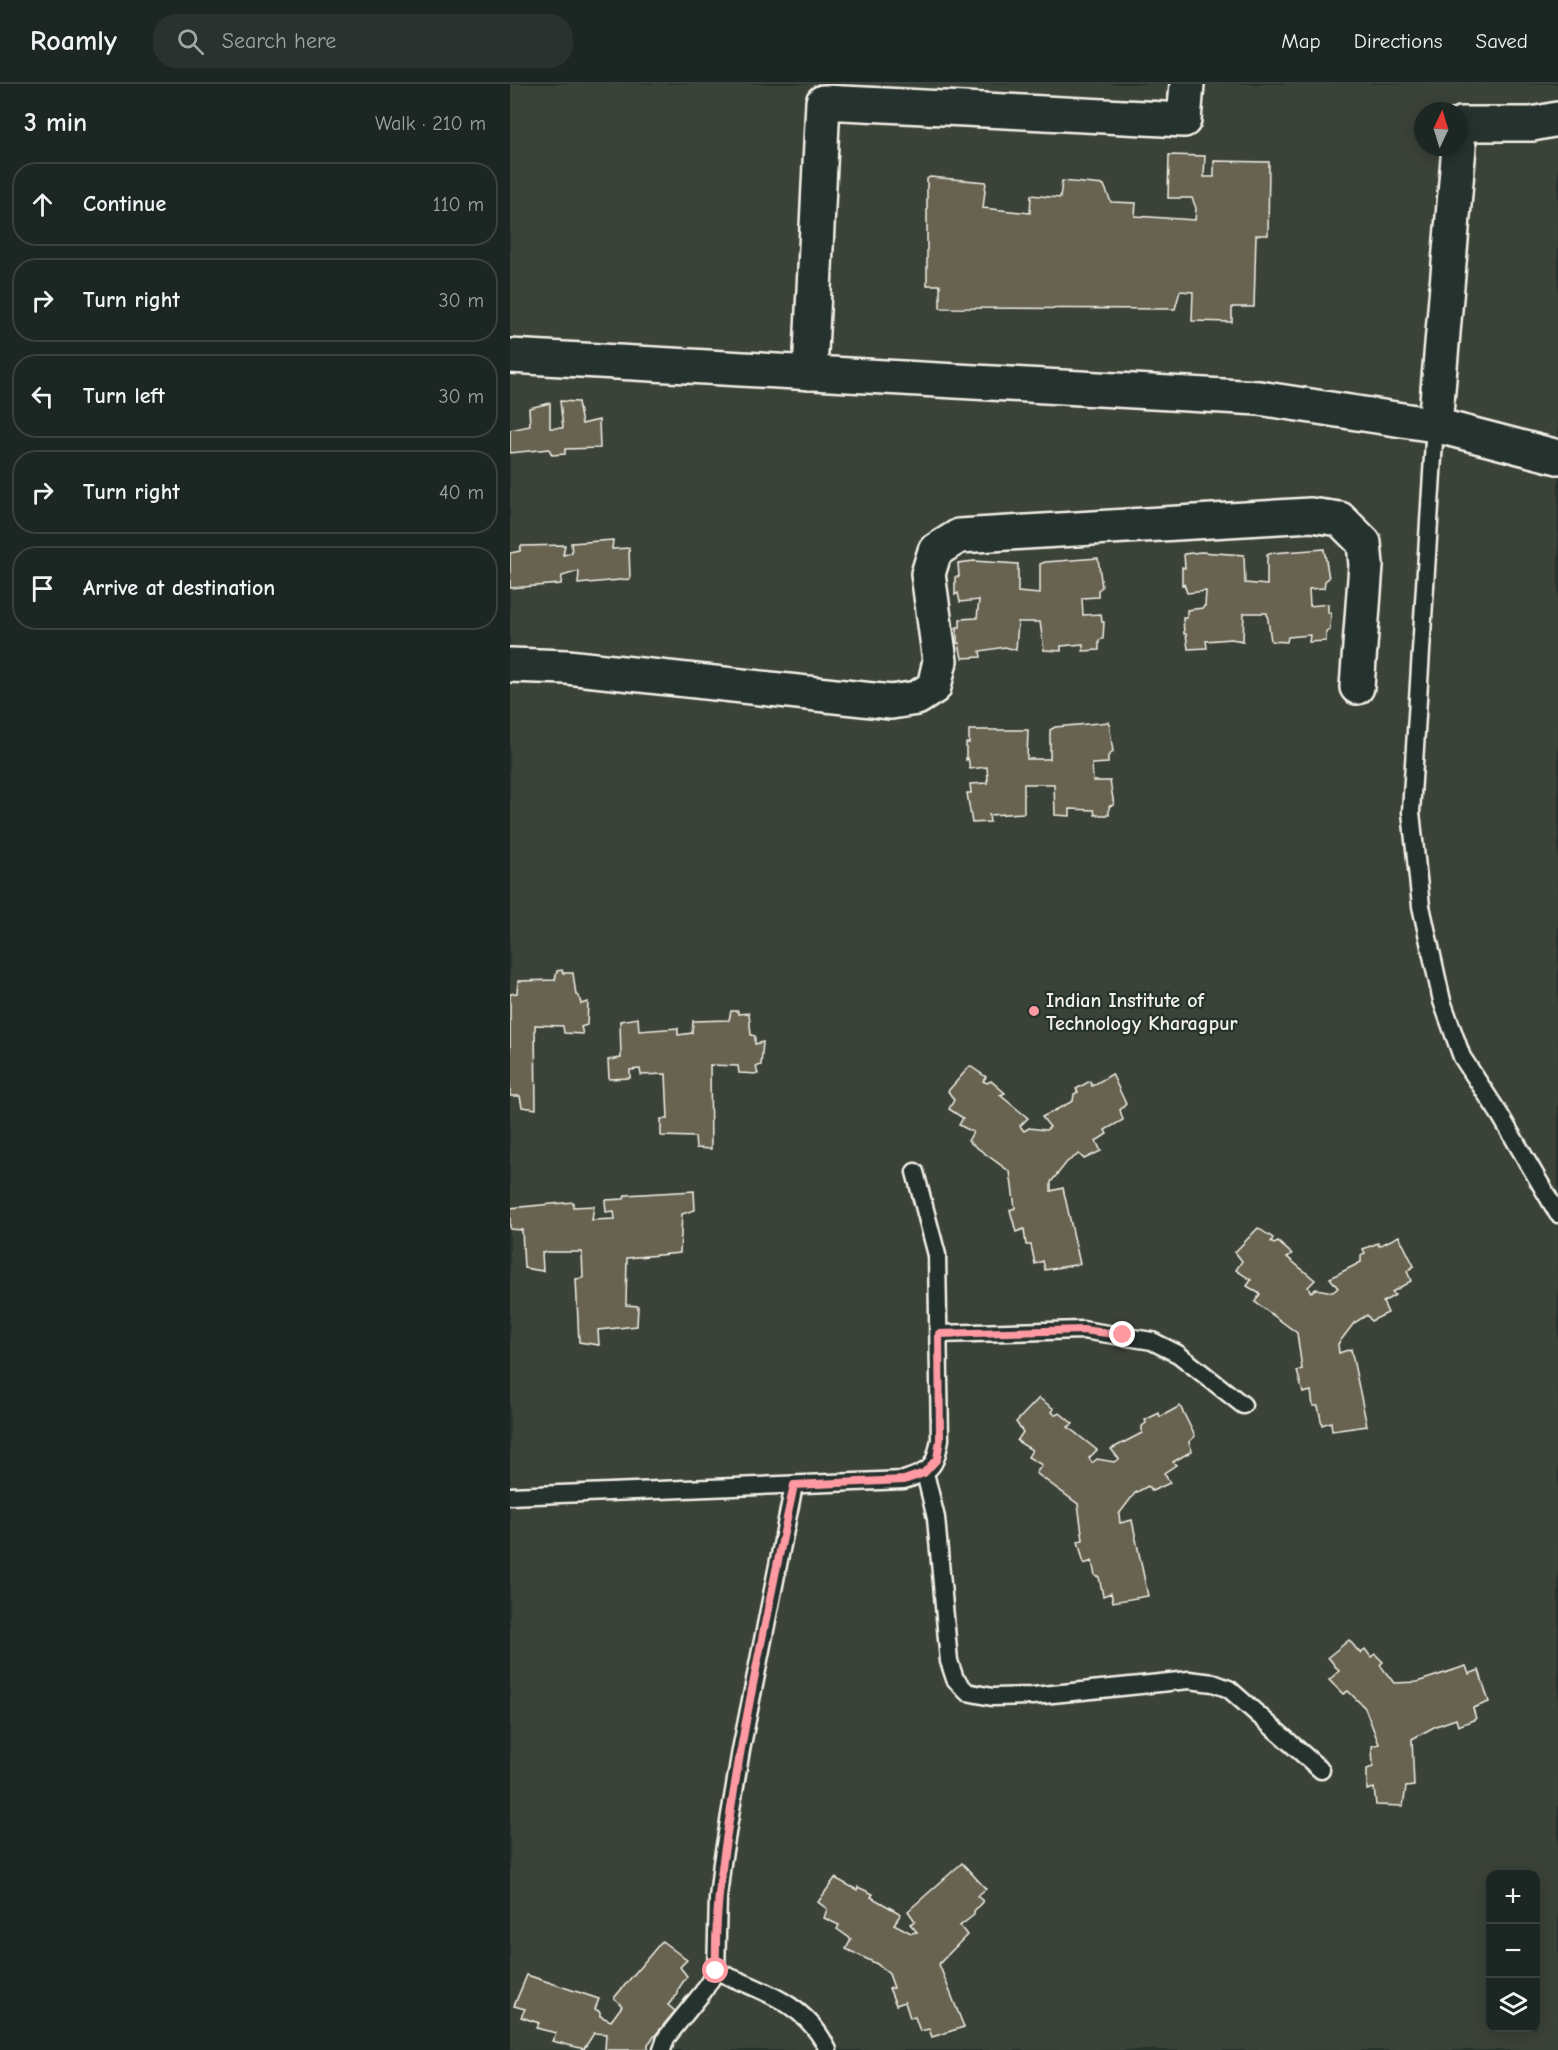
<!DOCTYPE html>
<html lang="en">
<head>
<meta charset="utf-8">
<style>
	body { margin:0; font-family:"Comic Neue",sans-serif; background:#29322f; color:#f1f3f6 }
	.controls { position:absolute; right:18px; bottom:18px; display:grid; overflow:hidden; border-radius:12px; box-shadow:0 3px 15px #0003 }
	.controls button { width:54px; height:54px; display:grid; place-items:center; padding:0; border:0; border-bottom:2px solid #3a4340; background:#1c2622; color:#f1f3f6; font:30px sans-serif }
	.compass { position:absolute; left:904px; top:18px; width:54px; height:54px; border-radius:50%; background:#1c2622; box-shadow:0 3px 15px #0003; rotate:4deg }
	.stop { position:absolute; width:18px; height:18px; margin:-14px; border:4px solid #ff9aa2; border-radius:50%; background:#fff }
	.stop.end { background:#ff9aa2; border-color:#fff; box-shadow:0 2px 6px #0008 }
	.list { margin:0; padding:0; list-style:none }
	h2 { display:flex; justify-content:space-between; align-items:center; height:78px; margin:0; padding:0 24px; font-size:26px }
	h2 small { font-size:20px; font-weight:400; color:#a0a5a5 }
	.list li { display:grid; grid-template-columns:39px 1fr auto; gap:18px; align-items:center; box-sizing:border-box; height:84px; margin:0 12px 12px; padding:0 12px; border:2px solid #3a4340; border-radius:24px }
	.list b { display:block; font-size:22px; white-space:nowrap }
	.list em { font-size:20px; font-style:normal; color:#a0a5a5 }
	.icon { flex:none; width:33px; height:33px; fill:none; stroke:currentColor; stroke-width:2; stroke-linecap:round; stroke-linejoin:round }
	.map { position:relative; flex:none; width:1048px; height:1966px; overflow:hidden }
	header { display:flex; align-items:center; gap:36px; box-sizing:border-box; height:84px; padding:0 30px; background:#1c2622; border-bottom:2px solid #3a4340 }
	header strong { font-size:28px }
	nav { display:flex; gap:33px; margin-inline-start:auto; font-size:21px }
	.search { width:420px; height:54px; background:#29322f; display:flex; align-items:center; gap:15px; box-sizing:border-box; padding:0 21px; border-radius:24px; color:#a0a5a5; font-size:22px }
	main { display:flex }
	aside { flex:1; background:#1c2622 }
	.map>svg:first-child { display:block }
	.built { fill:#3a4238; fill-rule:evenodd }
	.building { fill:#676451; stroke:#f4f1e8; stroke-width:1.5 }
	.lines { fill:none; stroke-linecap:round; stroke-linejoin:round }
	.service-casing { stroke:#f4f1e8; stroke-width:21 }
	.minor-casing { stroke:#f4f1e8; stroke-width:38 }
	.tertiary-casing { stroke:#f4f1e8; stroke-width:38 }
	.service { stroke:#26332d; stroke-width:16 }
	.minor { stroke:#26332d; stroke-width:33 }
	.tertiary { stroke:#26332d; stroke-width:33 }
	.route { stroke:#ff9aa2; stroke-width:8 }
	.poi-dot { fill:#ff9aa2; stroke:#26332d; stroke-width:2 }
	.labels { text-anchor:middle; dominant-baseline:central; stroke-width:4.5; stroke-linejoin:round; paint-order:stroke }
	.poi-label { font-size:20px; font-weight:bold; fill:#f4f1e8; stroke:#26332d; text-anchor:start }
</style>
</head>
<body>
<header>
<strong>Roamly</strong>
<div class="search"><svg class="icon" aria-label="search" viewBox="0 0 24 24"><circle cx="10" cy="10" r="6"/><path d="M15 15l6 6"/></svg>Search here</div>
<nav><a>Map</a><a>Directions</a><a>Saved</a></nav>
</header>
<main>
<aside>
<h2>3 min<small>Walk · 210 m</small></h2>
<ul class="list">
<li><svg class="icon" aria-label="ahead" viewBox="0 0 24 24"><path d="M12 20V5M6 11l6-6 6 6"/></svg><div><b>Continue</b></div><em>110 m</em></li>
<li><svg class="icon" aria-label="right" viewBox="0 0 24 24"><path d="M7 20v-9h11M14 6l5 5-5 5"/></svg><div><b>Turn right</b></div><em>30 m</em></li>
<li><svg class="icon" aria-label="left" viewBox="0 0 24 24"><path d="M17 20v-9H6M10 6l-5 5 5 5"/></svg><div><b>Turn left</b></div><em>30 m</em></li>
<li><svg class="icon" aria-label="right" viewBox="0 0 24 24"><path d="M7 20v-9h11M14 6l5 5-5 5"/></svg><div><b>Turn right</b></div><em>40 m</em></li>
<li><svg class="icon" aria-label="arrive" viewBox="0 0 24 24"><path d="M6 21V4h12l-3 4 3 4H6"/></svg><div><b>Arrive at destination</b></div></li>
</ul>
</aside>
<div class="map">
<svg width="1048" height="1966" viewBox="0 0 1048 1966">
	<rect width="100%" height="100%" fill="#26332d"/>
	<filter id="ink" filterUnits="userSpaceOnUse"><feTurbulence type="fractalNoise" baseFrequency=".0167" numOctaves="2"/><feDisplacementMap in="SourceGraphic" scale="12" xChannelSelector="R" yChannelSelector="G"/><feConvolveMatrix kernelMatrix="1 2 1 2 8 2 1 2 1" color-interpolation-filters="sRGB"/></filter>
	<g filter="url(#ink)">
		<!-- built -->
		<path class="built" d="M0,0h1048v1966h-1048zM913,27h36v36h-36zM981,1790h45v154h-45z"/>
		<!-- building -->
		<g class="building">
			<polygon points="659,71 695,72 694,93 704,93 704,77 759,78 758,151 746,151 744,223 722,223 722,238 682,237 683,208 670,207 665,225 430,224 430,201 417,201 417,95 420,93 476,98 473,124 520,129 521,111 550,114 552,97 594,101 601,118 626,119 625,132 685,136 686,124 682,114 658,114"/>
			<polygon points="50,317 68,318 72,340 89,336 90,364 55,365 55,370 42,371 39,365 0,369 0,346 20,342 19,324 40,319 40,344 53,344"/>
			<polygon points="103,456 102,465 119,464 120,495 68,500 69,487 52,492 51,500 0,504 0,469 10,467 11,462 55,461 53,471 62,469 61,459"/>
			<polygon points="814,465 819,494 815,497 814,504 799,505 800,522 818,520 818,529 821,529 820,546 816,548 816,557 799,558 800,551 778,553 777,558 761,557 757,529 734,529 733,557 721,555 696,557 697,564 678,565 676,550 674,550 673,534 677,534 677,526 693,524 694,522 695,522 696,507 677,509 674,500 672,501 672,483 675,484 674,470 691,468 734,471 735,499 757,501 757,471 762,469"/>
			<polygon points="588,474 592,503 588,506 588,513 572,514 573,531 591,530 592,538 594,538 593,555 589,556 589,566 573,567 573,560 551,562 551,567 534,566 530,538 508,538 506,566 495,563 470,567 471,573 452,574 449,559 447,559 447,543 450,543 450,535 467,534 469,516 450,518 448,509 445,511 445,493 449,493 448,479 464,477 508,480 508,508 530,510 530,480 535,478"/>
			<polygon points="599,638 603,668 598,672 598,679 582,680 583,697 600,697 604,721 599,722 599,731 585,731 584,726 560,725 560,732 545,731 544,700 514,700 514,729 479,731 480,738 462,739 457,709 461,709 460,700 477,699 477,696 478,696 477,683 460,685 458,674 456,676 456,659 459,659 459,646 518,646 517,675 540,675 540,646 545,643"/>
			<polygon points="52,886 53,889 63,889 66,911 69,912 71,920 78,918 77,941 71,943 73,950 54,949 53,942 25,941 26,1025 12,1023 10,1012 0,1012 0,910 7,909 8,897 45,896 47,887"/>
			<polygon points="221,927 228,927 228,930 239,929 241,951 245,952 245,960 253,958 251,981 246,983 248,990 229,989 228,982 200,981 201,1065 186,1064 185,1053 151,1052 151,1035 158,1035 156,990 131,991 130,985 120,986 120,994 99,995 98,976 111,974 110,937 128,934 129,947 168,944 168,951 182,949 183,937 219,936"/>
			<polygon points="460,982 476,993 473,997 477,999 481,997 495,1009 490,1011 518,1034 510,1042 514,1047 519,1044 536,1046 540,1043 532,1033 563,1017 564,1010 568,1008 566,1005 580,997 582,1002 602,990 616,1020 610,1026 613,1036 595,1046 597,1050 586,1057 591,1067 574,1075 569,1070 557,1078 541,1098 541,1107 553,1104 570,1180 535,1186 533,1177 525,1180 521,1161 516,1161 514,1145 506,1148 500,1126 505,1124 500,1088 458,1057 463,1048 449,1041 453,1034 439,1025 444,1016 438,1007"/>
			<polygon points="184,1107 185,1126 172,1130 170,1169 117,1174 116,1221 128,1222 127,1242 88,1246 89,1261 69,1258 66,1195 73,1194 72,1168 32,1168 33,1187 14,1184 12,1146 0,1145 0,1124 63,1118 63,1123 84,1122 82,1136 105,1135 104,1127 96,1128 95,1116 114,1115 115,1111"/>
			<polygon points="748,1144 763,1154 761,1158 764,1160 768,1158 782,1170 777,1173 805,1196 798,1203 801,1208 806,1205 823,1208 828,1204 820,1194 851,1178 851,1172 855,1169 853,1165 868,1159 869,1162 889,1152 904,1182 897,1187 901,1197 882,1208 885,1211 873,1218 878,1229 861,1237 857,1231 844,1239 828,1260 829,1269 841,1265 857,1342 822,1347 821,1338 812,1341 808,1322 803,1322 801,1307 793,1309 787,1287 792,1285 787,1249 745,1218 750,1210 737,1202 741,1196 726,1186 732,1177 725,1168"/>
			<polygon points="529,1314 544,1325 542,1328 545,1331 550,1329 563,1340 558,1343 587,1366 579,1374 582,1379 587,1375 604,1378 609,1375 601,1365 632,1349 632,1342 636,1339 635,1336 649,1329 650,1333 670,1322 685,1352 679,1358 682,1367 663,1378 666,1381 654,1389 660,1399 642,1407 638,1402 625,1409 609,1430 610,1439 622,1436 638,1512 603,1518 601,1509 593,1512 589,1493 585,1492 582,1477 574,1480 568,1457 573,1456 568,1420 526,1389 532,1381 518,1373 522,1366 507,1357 513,1348 506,1338"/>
			<polygon points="839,1556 850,1569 855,1565 861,1573 865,1570 873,1578 870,1581 884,1599 907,1598 956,1582 959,1590 969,1586 979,1618 963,1624 966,1635 948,1642 946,1635 926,1642 902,1655 904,1702 896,1703 893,1722 866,1721 864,1704 857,1706 857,1685 863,1683 862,1662 869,1660 855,1624 838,1607 833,1610 819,1596 829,1587 818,1573"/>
			<polygon points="452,1779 476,1805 467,1812 473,1817 464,1827 464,1831 450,1842 457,1851 429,1880 454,1943 422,1953 419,1945 410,1947 405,1933 400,1934 395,1918 386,1921 379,1904 384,1904 379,1890 367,1880 336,1865 341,1855 327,1845 329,1841 314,1834 317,1825 308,1818 325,1794 347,1806 348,1803 363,1810 361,1813 391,1830 384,1840 401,1849 407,1848 400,1840 405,1837 398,1827"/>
			<polygon points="152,1857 177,1876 170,1883 177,1892 167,1907 168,1910 158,1921 165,1927 138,1960 138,1966 95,1966 96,1950 84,1949 74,1965 42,1957 46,1949 26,1944 29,1939 11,1933 15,1925 4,1922 17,1891 89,1915 85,1925 90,1928 90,1932 101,1937 112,1922 104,1914"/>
		</g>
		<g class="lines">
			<!-- service casing -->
			<g class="service-casing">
				<g id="service">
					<polyline points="925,341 901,728 911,822 932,917 952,973 990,1031 1048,1130"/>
					<polyline points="429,1250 573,1246 642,1257 668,1270 733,1321"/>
					<polyline points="415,1389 426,1434 439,1577 445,1595 457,1608 482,1613 523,1612 679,1596 703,1599 719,1605 811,1686"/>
					<path d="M0,1412l394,-16c27,-9 31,-12 36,-41l-3,-184 -22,-83"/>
					<path d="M206,1887c45,20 90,31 112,79"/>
					<polyline points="152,1966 156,1954 193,1908 206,1887 208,1814 212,1779 231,1666 284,1401"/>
				</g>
			</g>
			<!-- minor casing -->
			<g class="minor-casing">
				<g id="minor">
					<polyline points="0,272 749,314 925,341 1048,373"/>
					<polyline points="300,289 313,18 674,36 677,0"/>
					<polyline points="925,341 949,63"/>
					<polyline points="0,581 57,583 381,618 407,614 424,603 430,577 418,490 425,467 449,452 801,431 830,435 854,459 856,481 847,603"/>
				</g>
			</g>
			<!-- tertiary casing -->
			<g class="tertiary-casing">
				<polyline id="tertiary" points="951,40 1022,40 1048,35"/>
			</g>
			<!-- service -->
			<use href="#service" class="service"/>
			<!-- minor -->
			<use href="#minor" class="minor"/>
			<!-- tertiary -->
			<use href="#tertiary" class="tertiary"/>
		</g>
	</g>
	<g class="lines" filter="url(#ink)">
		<!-- route -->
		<path class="route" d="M206,1887c-2,-67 10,-133 21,-199 16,-96 37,-192 57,-287l110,-5 20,-7 13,-14 3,-20 -1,-105 144,-4 40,5"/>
	</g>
	<!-- markers -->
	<circle class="poi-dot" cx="524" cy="927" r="6"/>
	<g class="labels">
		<!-- poi labels -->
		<g class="poi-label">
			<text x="536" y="916">Indian Institute of<tspan x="536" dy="23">Technology Kharagpur</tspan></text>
		</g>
	</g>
</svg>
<div class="controls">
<button>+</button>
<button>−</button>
<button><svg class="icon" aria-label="layers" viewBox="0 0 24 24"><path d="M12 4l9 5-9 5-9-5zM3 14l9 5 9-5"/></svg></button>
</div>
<svg class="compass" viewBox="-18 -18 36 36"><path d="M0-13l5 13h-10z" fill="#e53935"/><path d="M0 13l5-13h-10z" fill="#a0a5a5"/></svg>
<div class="stop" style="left:206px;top:1887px"></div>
<div class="stop end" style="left:613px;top:1251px"></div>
</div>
</main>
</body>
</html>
